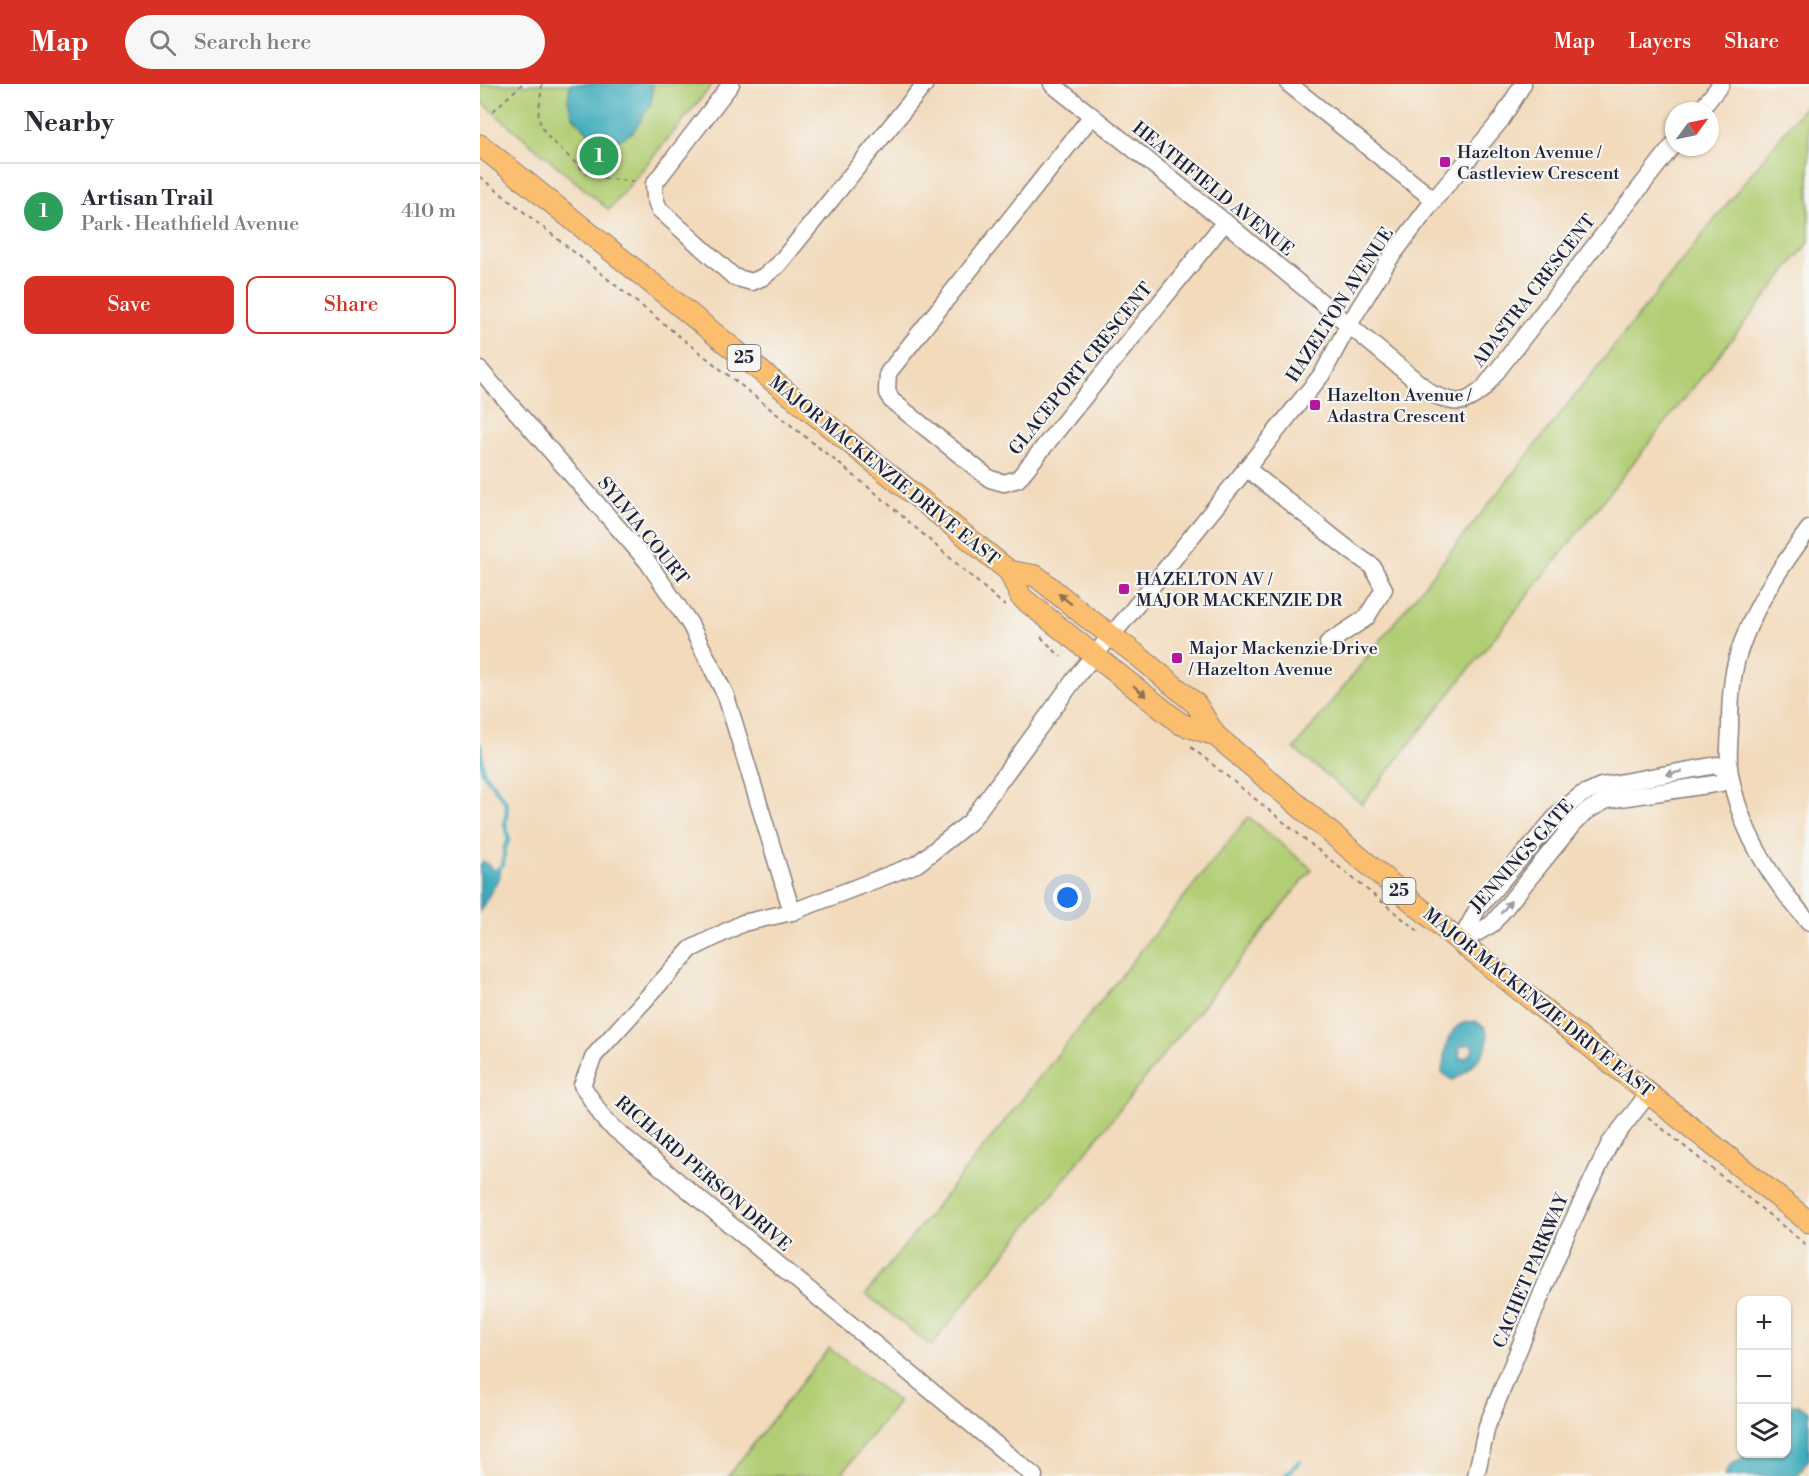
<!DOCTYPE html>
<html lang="en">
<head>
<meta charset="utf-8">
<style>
	body { margin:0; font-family:"Libre Bodoni",serif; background:#f7f7f7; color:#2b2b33 }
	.controls { position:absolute; right:18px; bottom:18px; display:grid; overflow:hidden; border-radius:12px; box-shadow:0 2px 4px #0004 }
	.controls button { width:54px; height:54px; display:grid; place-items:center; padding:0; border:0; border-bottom:2px solid #e1e1e2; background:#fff; color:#2b2b33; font:30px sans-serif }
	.compass { position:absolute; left:1185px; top:18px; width:54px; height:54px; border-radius:50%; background:#fff; box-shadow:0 2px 4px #0004; rotate:57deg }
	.you { position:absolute; left:588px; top:814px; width:21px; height:21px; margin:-15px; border:4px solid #fff; border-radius:50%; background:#1a73e8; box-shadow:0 0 0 9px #1a73e833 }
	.badge { display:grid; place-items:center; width:39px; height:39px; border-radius:50%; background:#d93025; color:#fff; font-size:20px; font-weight:700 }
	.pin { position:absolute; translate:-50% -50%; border:3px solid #fff; box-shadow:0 2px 6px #0006 }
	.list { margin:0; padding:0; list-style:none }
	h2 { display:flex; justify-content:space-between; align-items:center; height:78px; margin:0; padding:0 24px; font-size:26px }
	h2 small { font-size:20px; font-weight:400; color:#7c7c81 }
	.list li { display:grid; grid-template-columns:39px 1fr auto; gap:18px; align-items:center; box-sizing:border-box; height:96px; padding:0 24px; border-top:2px solid #e1e1e2 }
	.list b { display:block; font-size:22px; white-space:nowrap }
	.list p { margin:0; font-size:20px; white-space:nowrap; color:#7c7c81 }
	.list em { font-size:20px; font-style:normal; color:#7c7c81 }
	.actions { display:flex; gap:12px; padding:18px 24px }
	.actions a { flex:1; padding:14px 0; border:2px solid #d93025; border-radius:12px; text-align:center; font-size:21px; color:#d93025 }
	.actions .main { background:#d93025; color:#fff }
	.icon { flex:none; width:33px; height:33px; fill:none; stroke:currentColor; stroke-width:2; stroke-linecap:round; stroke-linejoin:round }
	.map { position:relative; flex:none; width:1329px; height:1392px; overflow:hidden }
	header { display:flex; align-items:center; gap:36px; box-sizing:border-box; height:84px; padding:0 30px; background:#d93025; color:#fff }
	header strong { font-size:28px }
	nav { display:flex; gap:33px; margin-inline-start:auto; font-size:21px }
	.search { width:420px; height:54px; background:#f7f7f7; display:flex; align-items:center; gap:15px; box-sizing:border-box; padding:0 21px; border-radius:33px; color:#7c7c81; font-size:22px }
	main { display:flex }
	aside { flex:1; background:#fff }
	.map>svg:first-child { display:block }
	.green { fill:#b2ce74; stroke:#6a7858; stroke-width:1.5 }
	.water { fill:#3eacbc; stroke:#30677c; stroke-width:1.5; fill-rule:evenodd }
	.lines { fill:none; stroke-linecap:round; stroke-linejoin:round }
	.stream { stroke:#3eacbc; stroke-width:4.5 }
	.minor-casing { stroke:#8a7e7b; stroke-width:19 }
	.major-casing { stroke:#8a7e7b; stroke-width:23 }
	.path { stroke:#8a7e7b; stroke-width:2; stroke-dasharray:4.5 4.5; stroke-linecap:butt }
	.minor { stroke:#fff; stroke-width:16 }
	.major { stroke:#fbbe6e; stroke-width:21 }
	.oneway { fill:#8e7054 }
	.oneway2 { fill:#9c9ca7 }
	.poi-dot { fill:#b5179e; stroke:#f6f6f2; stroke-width:2 }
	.labels { text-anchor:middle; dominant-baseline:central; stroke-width:4.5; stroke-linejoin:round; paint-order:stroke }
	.shield { fill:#f6f6f2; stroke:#626272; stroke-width:1.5 }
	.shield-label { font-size:16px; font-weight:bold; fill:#22223b }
	.poi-label { font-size:18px; fill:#22223b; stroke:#f6f6f2; text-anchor:start }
	.street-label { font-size:18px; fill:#22223b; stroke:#f6f6f2 }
</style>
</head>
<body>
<header>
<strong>Map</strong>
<div class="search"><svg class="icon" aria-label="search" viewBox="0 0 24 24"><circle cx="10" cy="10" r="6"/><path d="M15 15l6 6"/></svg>Search here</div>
<nav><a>Map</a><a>Layers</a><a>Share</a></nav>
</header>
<main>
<aside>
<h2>Nearby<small></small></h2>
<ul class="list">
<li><span class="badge" style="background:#2e9e5b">1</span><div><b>Artisan Trail</b><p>Park · Heathfield Avenue</p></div><em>410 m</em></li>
</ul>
<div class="actions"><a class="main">Save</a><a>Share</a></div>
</aside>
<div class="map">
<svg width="1329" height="1392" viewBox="0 0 1329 1392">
	<rect width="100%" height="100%" fill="#f6f6f2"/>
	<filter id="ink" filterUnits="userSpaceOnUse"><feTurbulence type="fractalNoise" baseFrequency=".0167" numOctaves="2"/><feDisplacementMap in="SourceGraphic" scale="12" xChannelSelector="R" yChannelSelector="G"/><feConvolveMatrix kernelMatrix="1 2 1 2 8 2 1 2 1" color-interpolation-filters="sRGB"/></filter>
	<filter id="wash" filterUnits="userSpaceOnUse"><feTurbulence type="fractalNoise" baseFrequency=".008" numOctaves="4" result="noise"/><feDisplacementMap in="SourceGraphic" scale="24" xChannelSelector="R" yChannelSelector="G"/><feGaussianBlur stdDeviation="1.35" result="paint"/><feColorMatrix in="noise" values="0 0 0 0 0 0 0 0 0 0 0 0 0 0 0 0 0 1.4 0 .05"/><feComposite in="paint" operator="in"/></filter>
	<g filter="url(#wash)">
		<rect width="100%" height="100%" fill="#f2dabb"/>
		<!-- green -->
		<g class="green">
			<polygon points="0,0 233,0 129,126 0,17"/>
			<polygon points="1329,17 1329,158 882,720 814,665"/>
			<polygon points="768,733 832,785 451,1262 386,1210"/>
			<polygon points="349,1264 418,1318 360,1392 248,1392"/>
		</g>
		<!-- water -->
		<g class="water">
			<polygon points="90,0 173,0 171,20 153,48 139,56 122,57 113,54 92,31 88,16"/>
			<polygon points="3,777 16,787 20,787 20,792 0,827 0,782"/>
			<path d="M995,937l10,6c2,7 4,13 1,20 -3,10 -24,30 -34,33l-10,-7c2,-15 3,-41 19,-49 4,-2 10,-2 14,-3zM991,960l3,5 -6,8 -9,1 1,-12z"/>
			<polygon points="1313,1321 1318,1321 1329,1327 1329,1375 1317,1392 1245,1392 1251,1380 1259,1377 1266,1370 1306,1370 1307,1324"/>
		</g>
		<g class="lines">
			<!-- stream -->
			<g class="stream">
				<polyline points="0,661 3,688 25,717 27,724 25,740 29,756 25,763 23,780 16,787"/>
				<polyline points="805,1392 820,1377"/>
			</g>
		</g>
	</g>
	<g filter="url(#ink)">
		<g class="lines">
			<!-- minor casing -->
			<g class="minor-casing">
				<g id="minor">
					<polyline points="251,0 174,100 175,114 179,125 254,193 272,198 283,193 298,181 445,0"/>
					<path d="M572,0l173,138 207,172c24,9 30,13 51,-5l191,-245"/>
					<polyline points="809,0 954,116"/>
					<polyline points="1220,27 1241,0"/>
					<polyline points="611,33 408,289 407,306 411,316 510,395 524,399 538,395 745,138"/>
					<polyline points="0,286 167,477 210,540 246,612 312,828"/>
					<polyline points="766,384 872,468 892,482 904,505 886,534 848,559"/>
					<path d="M1329,445c-27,36 -51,71 -67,114 -10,25 -12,54 -12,81 0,16 -3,35 0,50 10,56 41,106 79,148"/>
					<polyline points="980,858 998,824 1081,727 1101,711 1121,702 1237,681 1249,689"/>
					<polyline points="981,858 1012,840 1094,739 1107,727 1127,716 1241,699 1249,689"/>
					<polyline points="554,1392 125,1037 102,1001 114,972 211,865 263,839 312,828 437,780 490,738 600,588 647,533 843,289 868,242 908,177 954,116 1021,36 1043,0"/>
					<polyline points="996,1392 1007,1342 1086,1151 1130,1059 1169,1009"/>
				</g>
			</g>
			<!-- major casing -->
			<g class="major-casing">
				<g id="major">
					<polyline points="0,61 529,487 541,513 701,640 735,651"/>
					<polyline points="529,487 556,492 605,532 657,571 716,620 735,651 980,858 1329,1138"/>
				</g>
			</g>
			<!-- path -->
			<g class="path">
				<polyline points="62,0 58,34 66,51 105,88 121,94 159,98"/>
				<polyline points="13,27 42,0"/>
				<polyline points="0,93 397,410 525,522"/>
				<polyline points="561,553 581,573"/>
				<polyline points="711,663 938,847"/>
				<polyline points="1168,1033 1329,1163"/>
			</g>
			<!-- minor -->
			<use href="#minor" class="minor"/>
			<!-- major -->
			<use href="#major" class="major"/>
		</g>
		<!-- one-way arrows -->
		<defs><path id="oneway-solid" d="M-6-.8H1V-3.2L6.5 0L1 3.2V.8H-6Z" transform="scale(1.5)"/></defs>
		<g class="oneway">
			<use href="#oneway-solid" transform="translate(585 515) rotate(-141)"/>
			<use href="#oneway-solid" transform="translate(660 607) rotate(39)"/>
		</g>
		<g class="oneway2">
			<use href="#oneway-solid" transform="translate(1194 689) rotate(170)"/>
			<use href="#oneway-solid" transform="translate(1026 823) rotate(-51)"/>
		</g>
	</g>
	<!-- markers -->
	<g class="poi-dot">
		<rect x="959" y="72" width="12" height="12" rx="3"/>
		<rect x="829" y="315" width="12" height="12" rx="3"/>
		<rect x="638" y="499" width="12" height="12" rx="3"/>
		<rect x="691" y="568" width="12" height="12" rx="3"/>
	</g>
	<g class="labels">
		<!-- shield labels -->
		<g class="shield">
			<rect x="247.5" y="261" width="33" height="26" rx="4.5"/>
			<rect x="902.5" y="794" width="33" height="26" rx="4.5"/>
		</g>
		<g class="shield-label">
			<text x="264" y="274">25</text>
			<text x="919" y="807">25</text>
		</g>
		<!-- poi labels -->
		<g class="poi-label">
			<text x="977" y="68">Hazelton Avenue /<tspan x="977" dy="21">Castleview Crescent</tspan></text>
			<text x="847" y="311">Hazelton Avenue /<tspan x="847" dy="21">Adastra Crescent</tspan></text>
			<text x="656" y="495">HAZELTON AV /<tspan x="656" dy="21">MAJOR MACKENZIE DR</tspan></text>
			<text x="709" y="564">Major Mackenzie Drive<tspan x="709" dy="21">/ Hazelton Avenue</tspan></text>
		</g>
		<!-- street labels -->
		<g class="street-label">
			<text transform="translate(733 105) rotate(39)">HEATHFIELD AVENUE</text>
			<text transform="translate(1054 207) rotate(-52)">ADASTRA CRESCENT</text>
			<text transform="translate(860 221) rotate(-57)">HAZELTON AVENUE</text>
			<text transform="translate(601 285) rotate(-51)">GLACEPORT CRESCENT</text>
			<text transform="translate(404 387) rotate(39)">MAJOR MACKENZIE DRIVE EAST</text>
			<text transform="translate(163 447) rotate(51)">SYLVIA COURT</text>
			<text transform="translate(1042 772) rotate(-48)">JENNINGS GATE</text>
			<text transform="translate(1058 919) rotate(39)">MAJOR MACKENZIE DRIVE EAST</text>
			<text transform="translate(223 1090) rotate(41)">RICHARD PERSON DRIVE</text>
			<text transform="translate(1051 1187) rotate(-67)">CACHET PARKWAY</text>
		</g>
	</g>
</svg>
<div class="controls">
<button>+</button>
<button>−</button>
<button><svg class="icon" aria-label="layers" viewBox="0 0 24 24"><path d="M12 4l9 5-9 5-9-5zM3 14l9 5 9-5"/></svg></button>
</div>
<svg class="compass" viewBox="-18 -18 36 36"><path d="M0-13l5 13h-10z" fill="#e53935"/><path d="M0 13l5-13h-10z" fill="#7c7c81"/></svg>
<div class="you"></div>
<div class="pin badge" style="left:119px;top:72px;background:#2e9e5b">1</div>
</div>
</main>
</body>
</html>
